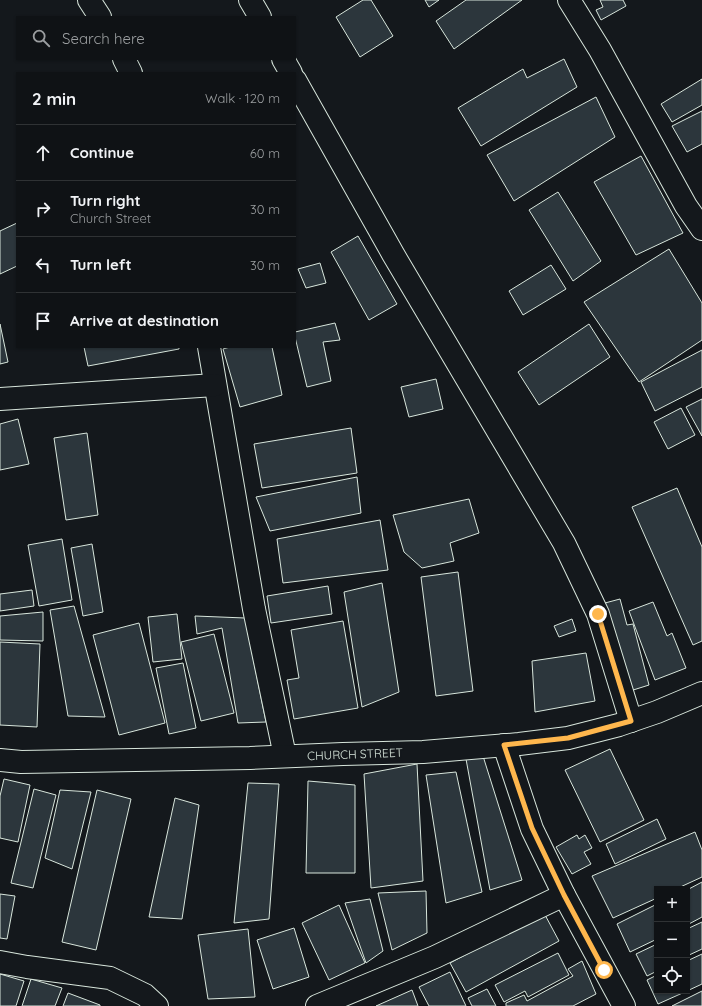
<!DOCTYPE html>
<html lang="en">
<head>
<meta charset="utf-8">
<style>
	body { margin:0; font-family:Quicksand,sans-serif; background:#1d2022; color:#f1f3f6 }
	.controls { position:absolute; right:12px; bottom:12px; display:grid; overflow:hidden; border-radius:0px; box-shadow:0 1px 3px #0004 }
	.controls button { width:36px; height:36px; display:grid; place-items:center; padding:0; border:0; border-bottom:1px solid #2f3234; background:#0f1215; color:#f1f3f6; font:20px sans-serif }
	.stop { position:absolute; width:12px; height:12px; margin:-9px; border:3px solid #ffb74d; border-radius:50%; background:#fff }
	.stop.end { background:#ffb74d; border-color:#fff; box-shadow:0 1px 4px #0008 }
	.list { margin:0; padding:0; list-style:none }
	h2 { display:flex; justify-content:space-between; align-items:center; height:52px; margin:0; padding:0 16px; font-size:17px }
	h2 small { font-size:13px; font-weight:400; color:#9b9ea0 }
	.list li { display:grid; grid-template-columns:26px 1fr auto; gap:12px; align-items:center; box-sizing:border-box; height:56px; padding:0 16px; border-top:1px solid #2f3234 }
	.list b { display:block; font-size:15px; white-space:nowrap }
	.list p { margin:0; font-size:13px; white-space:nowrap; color:#9b9ea0 }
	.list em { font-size:13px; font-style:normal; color:#9b9ea0 }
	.icon { flex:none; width:22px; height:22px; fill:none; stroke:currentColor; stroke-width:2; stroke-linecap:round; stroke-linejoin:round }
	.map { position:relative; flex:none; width:702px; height:1006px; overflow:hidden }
	.search { position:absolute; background:#0f1215; box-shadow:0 1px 3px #0004; left:16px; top:16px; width:280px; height:44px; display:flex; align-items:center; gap:10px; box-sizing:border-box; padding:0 14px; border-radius:0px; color:#9b9ea0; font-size:15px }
	.panel { position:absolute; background:#0f1215; box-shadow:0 1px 3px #0004; left:16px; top:72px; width:280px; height:276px; border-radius:0px }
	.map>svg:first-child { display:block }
	.building { fill:#2c363c; stroke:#d8e6dc }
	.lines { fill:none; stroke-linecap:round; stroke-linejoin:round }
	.minor-casing { stroke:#d8e6dc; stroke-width:24 }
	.minor { stroke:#14181c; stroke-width:22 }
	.route { stroke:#ffb74d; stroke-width:5 }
	.labels { text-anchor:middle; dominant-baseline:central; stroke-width:3; stroke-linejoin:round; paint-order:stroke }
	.street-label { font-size:12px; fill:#d8e6dc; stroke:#14181c }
</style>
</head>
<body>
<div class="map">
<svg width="702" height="1006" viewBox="0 0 702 1006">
	<rect width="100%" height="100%" fill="#14181c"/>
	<!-- building -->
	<g class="building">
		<polygon points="363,0 371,0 393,36 360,57 336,17"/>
		<polygon points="425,0 439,0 429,7"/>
		<polygon points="466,0 522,0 454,49 436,21"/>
		<polygon points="600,0 623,0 626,6 601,20 596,10 603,7"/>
		<polygon points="564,59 577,87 481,146 458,108 523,69 527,78"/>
		<polygon points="702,79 702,105 672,122 661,104"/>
		<polygon points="596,97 615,137 514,201 487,155"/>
		<polygon points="702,111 702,144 687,152 672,126"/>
		<polygon points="641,156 683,233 636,255 594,182"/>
		<polygon points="558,192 601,261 573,281 529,210"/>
		<polygon points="17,223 17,266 0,274 0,231"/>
		<polygon points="358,236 397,304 369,320 331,252"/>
		<polygon points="669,249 702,303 702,340 639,382 584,302"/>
		<polygon points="320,263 326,283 306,288 298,269"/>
		<polygon points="551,265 566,289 523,315 509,291"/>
		<polygon points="335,323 340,340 323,342 331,381 307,387 295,337 295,332"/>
		<polygon points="0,324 8,362 0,364"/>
		<polygon points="589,324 610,357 539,405 518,372"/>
		<polygon points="84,347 179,347 179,349 88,366"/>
		<polygon points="230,347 272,347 282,395 240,407 223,349"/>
		<polygon points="702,350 702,387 655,411 641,382"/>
		<polygon points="436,379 443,409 409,417 401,387"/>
		<polygon points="702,399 702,436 686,407"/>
		<polygon points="681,408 695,435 668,449 654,422"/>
		<polygon points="18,419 29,464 0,470 0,424"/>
		<polygon points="351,428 357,473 262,488 254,444"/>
		<polygon points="87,433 98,515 66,520 54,438"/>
		<polygon points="357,477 361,513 270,531 256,497"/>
		<polygon points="677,488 702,547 702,641 693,645 632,507"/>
		<polygon points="469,499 479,533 450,543 454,561 422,568 404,552 393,515"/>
		<polygon points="380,520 388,570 283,583 277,539"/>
		<polygon points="62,539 72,600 39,606 28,545"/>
		<polygon points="92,544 103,612 83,616 71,548"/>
		<polygon points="458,572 473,691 436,696 421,577"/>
		<polygon points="382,583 399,692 362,707 344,592"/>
		<polygon points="328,586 332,614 271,623 267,596"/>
		<polygon points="32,590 34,606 0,611 0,594"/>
		<polygon points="620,599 627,625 633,624 649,685 630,691 605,603"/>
		<polygon points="653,602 667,636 672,633 686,668 655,680 629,611"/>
		<polygon points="74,606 105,717 68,716 50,610"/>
		<polygon points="43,612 43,641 0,640 0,616"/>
		<polygon points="177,614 182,659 153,662 148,617"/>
		<polygon points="195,616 245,618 266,722 238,723 222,628 197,634"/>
		<polygon points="572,619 576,631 559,637 554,626"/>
		<polygon points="343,621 358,708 294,719 287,680 299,678 291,630"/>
		<polygon points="139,623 165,723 119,735 93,635"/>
		<polygon points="214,634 234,713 201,721 181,642"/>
		<polygon points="0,642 40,644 37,727 0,725"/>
		<polygon points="586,653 595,701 535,712 532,661"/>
		<polygon points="183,663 196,728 169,734 156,668"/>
		<polygon points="610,749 644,820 600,842 565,770"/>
		<polygon points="483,756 522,880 490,890 466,759"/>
		<polygon points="417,764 423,881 371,888 364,774"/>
		<polygon points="456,772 482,892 446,903 426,775"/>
		<polygon points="4,779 30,785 18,842 0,838 0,796"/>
		<polygon points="308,781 355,785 355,873 306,873"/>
		<polygon points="248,783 279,784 269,919 234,923"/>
		<polygon points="34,789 56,795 33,888 11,883"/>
		<polygon points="60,790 91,792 72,869 45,858"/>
		<polygon points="97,790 131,799 96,950 62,942"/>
		<polygon points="175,798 199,805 182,919 149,917"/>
		<polygon points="657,819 666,839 615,864 606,844"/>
		<polygon points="695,832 702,850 702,877 676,889 657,889 657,898 613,918 592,876"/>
		<polygon points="577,835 579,839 585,835 592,848 584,852 591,864 572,874 556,847"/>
		<polygon points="702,882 702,917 687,925 687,890"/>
		<polygon points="426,891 427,933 392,950 378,893"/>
		<polygon points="0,894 15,896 7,939 0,938"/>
		<polygon points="370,899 383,951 366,963 345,903"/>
		<polygon points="657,904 657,939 630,952 617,924"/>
		<polygon points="339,905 365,963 329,980 302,923"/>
		<polygon points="544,913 559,941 466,992 450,963"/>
		<polygon points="702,922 702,949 687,956 687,929"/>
		<polygon points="294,928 309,977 273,989 257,940"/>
		<polygon points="248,929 255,997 208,999 198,935"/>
		<polygon points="657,944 657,971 647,976 636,954"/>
		<polygon points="558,953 569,975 528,997 525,991 504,1002 495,985"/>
		<polygon points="702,954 702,984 687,991 687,961"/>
		<polygon points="582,961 596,994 573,1006 506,1006 506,1003 524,995 527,1001 573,976 568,969"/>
		<polygon points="450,972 466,1006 429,1006 419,987"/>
		<polygon points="0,974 24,981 16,1006 0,1006"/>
		<polygon points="657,975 657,991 687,991 658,1004 647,980"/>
		<polygon points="31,979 62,988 55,1006 22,1006"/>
		<polygon points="487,989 496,1006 472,1006 468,998"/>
		<polygon points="412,990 418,1006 376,1006"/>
		<polygon points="702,991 702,1006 672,1006"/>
		<polygon points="68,993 100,1005 100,1006 63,1006"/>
	</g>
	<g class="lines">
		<!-- minor casing -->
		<g class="minor-casing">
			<g id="minor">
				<polyline points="89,0 100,17"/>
				<polyline points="250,0 260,17"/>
				<polyline points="569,0 600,50 686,206 702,229"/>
				<polyline points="124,59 131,73"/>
				<polyline points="283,59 291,73"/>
				<polyline points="295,80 393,254 564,543 598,614 631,721"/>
				<polyline points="209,347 254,609 285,756"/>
				<polyline points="0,399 215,385"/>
				<polyline points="504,745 532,829 564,895 624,1006"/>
				<polyline points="0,760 21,762 250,758 343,754 423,752 519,744 568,738 619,725 657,712 702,693"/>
				<polyline points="0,962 27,967 110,978 145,995 157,1006"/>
				<polyline points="317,1006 435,957 564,895"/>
			</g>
		</g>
		<!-- minor -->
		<use href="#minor" class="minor"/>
	</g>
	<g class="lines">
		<!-- route -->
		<polyline class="route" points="598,614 631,721 568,738 504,745 532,828 564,895 604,970"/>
	</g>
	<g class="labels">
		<!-- street labels -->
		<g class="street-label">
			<text transform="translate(355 754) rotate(-2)">CHURCH STREET</text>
		</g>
	</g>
</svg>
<div class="controls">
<button>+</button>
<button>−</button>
<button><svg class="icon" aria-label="locate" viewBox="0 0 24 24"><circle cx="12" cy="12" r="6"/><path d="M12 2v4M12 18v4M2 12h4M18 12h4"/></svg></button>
</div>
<div class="stop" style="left:604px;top:970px"></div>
<div class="stop end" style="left:598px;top:614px"></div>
<div class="search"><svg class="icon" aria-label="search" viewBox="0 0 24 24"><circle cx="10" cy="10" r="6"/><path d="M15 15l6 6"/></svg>Search here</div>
<section class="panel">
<h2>2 min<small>Walk · 120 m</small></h2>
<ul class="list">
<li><svg class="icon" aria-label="ahead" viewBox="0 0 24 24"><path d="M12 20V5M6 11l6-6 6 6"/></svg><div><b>Continue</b></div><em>60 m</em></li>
<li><svg class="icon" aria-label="right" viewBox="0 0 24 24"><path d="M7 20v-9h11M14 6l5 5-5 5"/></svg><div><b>Turn right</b><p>Church Street</p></div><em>30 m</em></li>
<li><svg class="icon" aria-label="left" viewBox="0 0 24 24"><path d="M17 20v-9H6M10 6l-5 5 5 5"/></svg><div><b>Turn left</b></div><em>30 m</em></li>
<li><svg class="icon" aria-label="arrive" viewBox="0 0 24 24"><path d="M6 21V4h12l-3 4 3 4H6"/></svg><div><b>Arrive at destination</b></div></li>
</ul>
</section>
</div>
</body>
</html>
